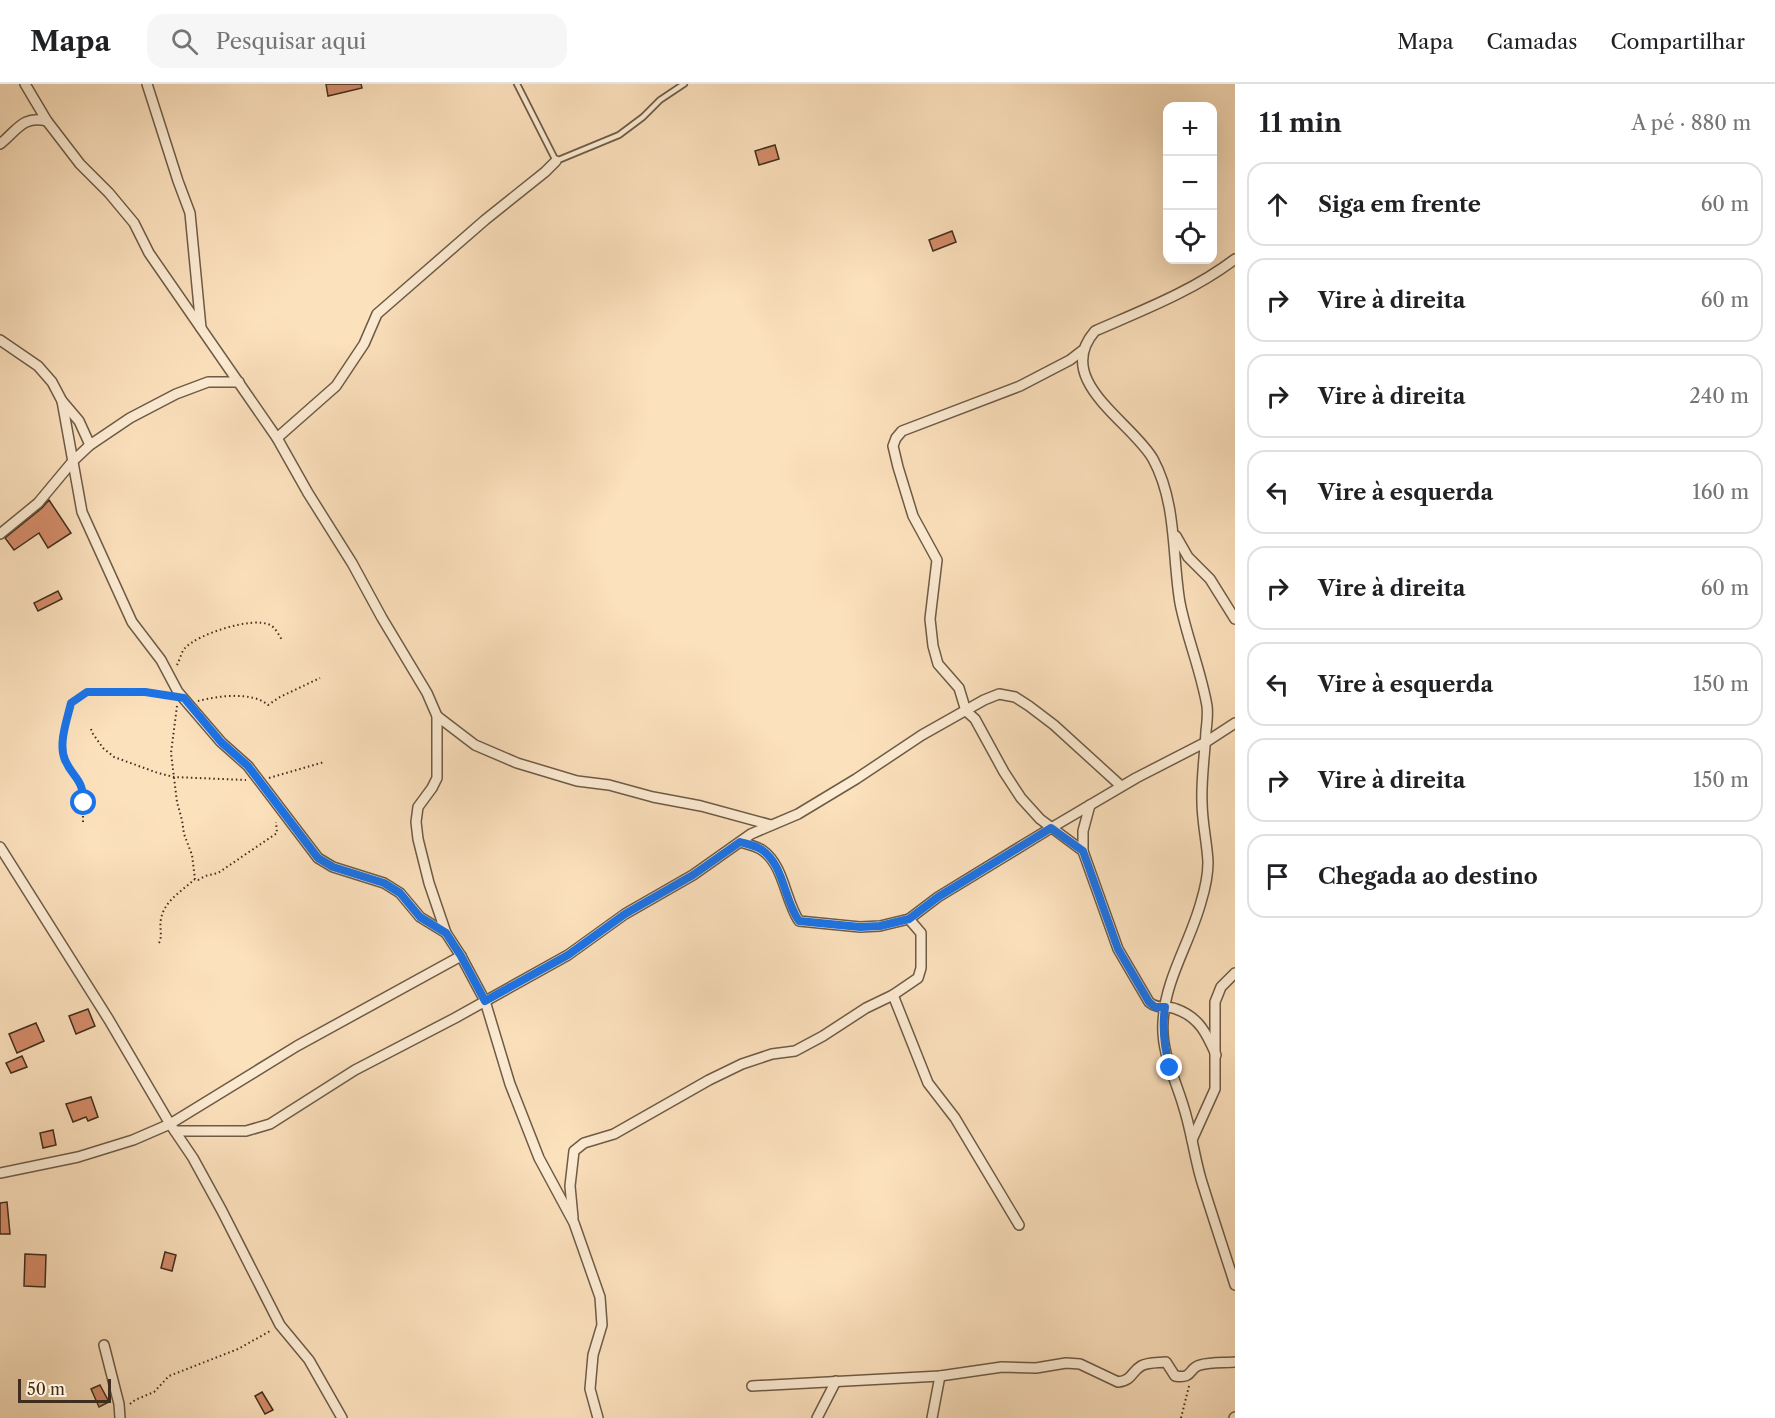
<!DOCTYPE html>
<html lang="pt">
<head>
<meta charset="utf-8">
<style>
	body { margin:0; font-family:"Libre Caslon Text",serif; background:#f6f6f6; color:#202124 }
	.controls { position:absolute; right:18px; top:18px; display:grid; overflow:hidden; border-radius:12px; box-shadow:0 6px 24px #0002 }
	.controls button { width:54px; height:54px; display:grid; place-items:center; padding:0; border:0; border-bottom:2px solid #e0e0e0; background:#fff; color:#202124; font:30px sans-serif }
	.scale { position:absolute; left:18px; bottom:15px; width:93px; box-sizing:border-box; padding-left:6px; border:3px solid #3f2e1d; border-top:0; font-size:16px; line-height:21px; white-space:nowrap; color:#3f2e1d; -webkit-text-stroke:4px #fdecd4; paint-order:stroke }
	.stop { position:absolute; width:18px; height:18px; margin:-14px; border:4px solid #1a73e8; border-radius:50%; background:#fff }
	.stop.end { background:#1a73e8; border-color:#fff; box-shadow:0 2px 6px #0008 }
	.list { margin:0; padding:0; list-style:none }
	h2 { display:flex; justify-content:space-between; align-items:center; height:78px; margin:0; padding:0 24px; font-size:26px }
	h2 small { font-size:20px; font-weight:400; color:#757577 }
	.list li { display:grid; grid-template-columns:39px 1fr auto; gap:18px; align-items:center; box-sizing:border-box; height:84px; margin:0 12px 12px; padding:0 12px; border:2px solid #e0e0e0; border-radius:18px }
	.list b { display:block; font-size:22px; white-space:nowrap }
	.list em { font-size:20px; font-style:normal; color:#757577 }
	.icon { flex:none; width:33px; height:33px; fill:none; stroke:currentColor; stroke-width:2; stroke-linecap:round; stroke-linejoin:round }
	.map { position:relative; flex:none; width:1235px; height:1334px; overflow:hidden }
	header { display:flex; align-items:center; gap:36px; box-sizing:border-box; height:84px; padding:0 30px; background:#fff; border-bottom:2px solid #e0e0e0 }
	header strong { font-size:28px }
	nav { display:flex; gap:33px; margin-inline-start:auto; font-size:21px }
	.search { width:420px; height:54px; background:#f6f6f6; display:flex; align-items:center; gap:15px; box-sizing:border-box; padding:0 21px; border-radius:18px; color:#757577; font-size:22px }
	main { display:flex }
	aside { flex:1; background:#fff }
	.map>svg:first-child { display:block }
	.building { fill:#d58c6a; stroke:#3f2e1d; stroke-width:1.5 }
	.lines { fill:none; stroke-linecap:round; stroke-linejoin:round }
	.service-casing { stroke:#6e5b45; stroke-width:8 }
	.minor-casing { stroke:#6e5b45; stroke-width:12 }
	.path { stroke:#3f2e1d; stroke-width:2; stroke-dasharray:1.5 3; stroke-linecap:butt }
	.service { stroke:#fdecd4; stroke-width:4.5 }
	.minor { stroke:#fdecd4; stroke-width:9 }
	.route { stroke:#1a73e8; stroke-width:8 }
</style>
</head>
<body>
<header>
<strong>Mapa</strong>
<div class="search"><svg class="icon" aria-label="search" viewBox="0 0 24 24"><circle cx="10" cy="10" r="6"/><path d="M15 15l6 6"/></svg>Pesquisar aqui</div>
<nav><a>Mapa</a><a>Camadas</a><a>Compartilhar</a></nav>
</header>
<main>
<div class="map">
<svg width="1235" height="1334" viewBox="0 0 1235 1334">
	<rect width="100%" height="100%" fill="#fce1bd"/>
	<filter id="stains"><feTurbulence type="fractalNoise" baseFrequency=".00333" numOctaves="4"/><feColorMatrix values="0 0 0 0 .2 0 0 0 0 .09 0 0 0 0 .02 0 0 0 .5 -.17"/></filter>
	<radialGradient id="worn" r=".72"><stop offset=".6" stop-color="#630" stop-opacity="0"/><stop offset="1" stop-color="#630" stop-opacity=".3"/></radialGradient>
	<!-- building -->
	<g class="building">
		<polygon points="326,0 361,0 362,4 328,12"/>
		<polygon points="775,61 779,75 759,81 755,67"/>
		<polygon points="952,147 956,158 933,167 929,156"/>
		<polygon points="49,416 71,449 48,464 39,449 14,466 5,454 42,424"/>
		<polygon points="58,507 62,515 38,527 34,519"/>
		<polygon points="88,925 95,942 76,950 69,932"/>
		<polygon points="36,939 44,957 17,969 9,950"/>
		<polygon points="22,972 27,983 11,989 6,979"/>
		<polygon points="91,1013 98,1033 88,1037 86,1033 73,1038 66,1020"/>
		<polygon points="53,1046 56,1061 43,1064 40,1049"/>
		<polygon points="7,1118 10,1150 0,1150 0,1119"/>
		<polygon points="165,1168 176,1171 172,1187 161,1184"/>
		<polygon points="25,1170 46,1171 45,1203 24,1202"/>
		<polygon points="100,1301 109,1318 99,1323 91,1305"/>
		<polygon points="262,1308 273,1326 265,1330 255,1312"/>
	</g>
	<g class="lines">
		<!-- service casing -->
		<g class="service-casing">
			<polyline id="service" points="517,0 556,77 619,51 643,33 660,16 684,0"/>
		</g>
		<!-- minor casing -->
		<g class="minor-casing">
			<g id="minor">
				<polyline points="25,0 47,37 80,80 109,109 134,139 149,169 277,354 308,409 352,479 382,534 427,609 437,632 437,694 432,704 418,723 416,738 418,755 429,799 446,849 461,872 485,917 510,1000 539,1074 574,1139 600,1213 602,1241 593,1271 590,1305 598,1334"/>
				<polyline points="147,0 178,97 190,129 201,244"/>
				<path d="M0,60c17,-13 22,-29 47,-23"/>
				<path d="M1235,175c-42,32 -92,51 -140,72 -43,49 37,91 58,128 24,44 19,97 27,144 7,35 21,68 27,103 1,8 0,17 -1,25 -1,23 -5,48 -4,71 0,20 5,40 6,60 0,14 -3,27 -7,40 -11,41 -36,77 -38,120 -2,30 12,56 20,83 8,24 11,50 18,74 11,36 23,71 34,106"/>
				<polyline points="0,256 38,282 52,298 62,317 79,337 90,361"/>
				<polyline points="62,317 82,428 132,538 161,576 178,608 221,658 248,682 318,774 333,783 384,799 400,809 420,833 446,849"/>
				<polyline points="277,354 336,302 364,260 377,230 485,136 545,88 556,77"/>
				<polyline points="0,450 38,419 73,377 90,361 130,334 176,310 208,298 239,298"/>
				<polyline points="1176,452 1188,473 1210,495 1235,535"/>
				<polyline points="437,632 475,661 517,679 577,697 609,701 653,713 701,722 771,741"/>
				<path d="M1090,721l-7,26v20l35,98 31,53c9,8 17,3 27,7 23,8 31,25 40,46"/>
				<path d="M740,758c7,2 16,4 22,8 22,15 23,50 37,71l61,6 20,-1 29,-7 29,-22 113,-69 85,-50 70,-36 29,-19"/>
				<polyline points="0,763 109,936 170,1040 193,1074 222,1127 280,1241 309,1276 342,1334"/>
				<polyline points="1083,767 1040,735 1021,714 1004,688 975,635 966,627 959,604 938,580 933,562 930,535 937,476 913,432 898,383 893,362 896,354 902,347 1020,302 1070,276 1083,266"/>
				<polyline points="893,911 928,999 955,1034 1019,1141"/>
				<polyline points="175,1047 246,1047 270,1040 355,986 455,934 568,871 625,830 693,791 751,750 798,730 856,695 922,651 984,616 999,610 1015,613 1029,622 1054,641 1121,702"/>
				<polyline points="1192,1056 1215,1005 1215,918 1221,903 1235,889"/>
				<polyline points="0,1089 78,1073 133,1056 170,1040 297,962 461,872"/>
				<polyline points="573,1134 570,1102 574,1067 584,1059 614,1050 709,996 742,980 772,970 795,967 823,952 866,924 893,911 918,894 921,884 921,849 909,835"/>
				<polyline points="104,1261 119,1320 120,1334"/>
				<path d="M752,1302l188,-10 62,-9 34,1 30,-5 14,1 38,18c15,-2 13,-10 23,-16 7,-4 17,-3 25,-4l9,14c19,3 13,-8 25,-11 11,-3 24,-2 35,-3"/>
				<polyline points="817,1334 836,1297"/>
				<polyline points="932,1334 940,1292"/>
				<polyline points="1234,1334 1235,1333"/>
			</g>
		</g>
		<!-- path -->
		<g class="path">
			<path d="M177,581c3,-5 4,-13 8,-17 13,-14 68,-32 85,-23 5,2 9,10 12,15"/>
			<path d="M198,617c19,-5 54,-10 70,4l12,-8 40,-19"/>
			<polyline points="177,622 171,669 177,718 182,736 184,750 192,771 195,795"/>
			<polyline points="91,645 93,650 103,664 114,673 158,689 174,693 246,696"/>
			<polyline points="269,694 324,678"/>
			<polyline points="83,738 83,702 64,675 63,655 71,619 87,608 145,608 167,611"/>
			<path d="M159,859c4,-8 0,-15 2,-24 3,-18 21,-28 34,-40l3,1 7,-4 13,-3 59,-40 -1,-11"/>
			<polyline points="130,1320 135,1316 154,1308 169,1292 238,1265 272,1246"/>
			<polyline points="1181,1334 1189,1302"/>
		</g>
		<!-- service -->
		<use href="#service" class="service"/>
		<!-- minor -->
		<use href="#minor" class="minor"/>
	</g>
	<g class="lines">
		<!-- route -->
		<path class="route" d="M84,719c-2,-27 -10,-23 -19,-43 -7,-16 2,-40 6,-57l16,-11h58l39,6 37,44 27,24 70,92 15,9 51,16 16,10 20,24 26,16 15,23 24,45 83,-46 57,-41 68,-39 47,-33c7,2 17,4 22,8 22,15 22,50 37,71l61,6 20,-1 29,-7 29,-22 113,-69 32,23 35,98 31,53 6,5h10c-3,21 -1,40 5,61"/>
	</g>
	<rect width="100%" height="100%" filter="url(#stains)"/>
	<rect width="100%" height="100%" fill="url(#worn)"/>
</svg>
<div class="controls">
<button>+</button>
<button>−</button>
<button><svg class="icon" aria-label="locate" viewBox="0 0 24 24"><circle cx="12" cy="12" r="6"/><path d="M12 2v4M12 18v4M2 12h4M18 12h4"/></svg></button>
</div>
<div class="scale">50 m</div>
<div class="stop" style="left:84px;top:719px"></div>
<div class="stop end" style="left:1170px;top:984px"></div>
</div>
<aside>
<h2>11 min<small>A pé · 880 m</small></h2>
<ul class="list">
<li><svg class="icon" aria-label="ahead" viewBox="0 0 24 24"><path d="M12 20V5M6 11l6-6 6 6"/></svg><div><b>Siga em frente</b></div><em>60 m</em></li>
<li><svg class="icon" aria-label="right" viewBox="0 0 24 24"><path d="M7 20v-9h11M14 6l5 5-5 5"/></svg><div><b>Vire à direita</b></div><em>60 m</em></li>
<li><svg class="icon" aria-label="right" viewBox="0 0 24 24"><path d="M7 20v-9h11M14 6l5 5-5 5"/></svg><div><b>Vire à direita</b></div><em>240 m</em></li>
<li><svg class="icon" aria-label="left" viewBox="0 0 24 24"><path d="M17 20v-9H6M10 6l-5 5 5 5"/></svg><div><b>Vire à esquerda</b></div><em>160 m</em></li>
<li><svg class="icon" aria-label="right" viewBox="0 0 24 24"><path d="M7 20v-9h11M14 6l5 5-5 5"/></svg><div><b>Vire à direita</b></div><em>60 m</em></li>
<li><svg class="icon" aria-label="left" viewBox="0 0 24 24"><path d="M17 20v-9H6M10 6l-5 5 5 5"/></svg><div><b>Vire à esquerda</b></div><em>150 m</em></li>
<li><svg class="icon" aria-label="right" viewBox="0 0 24 24"><path d="M7 20v-9h11M14 6l5 5-5 5"/></svg><div><b>Vire à direita</b></div><em>150 m</em></li>
<li><svg class="icon" aria-label="arrive" viewBox="0 0 24 24"><path d="M6 21V4h12l-3 4 3 4H6"/></svg><div><b>Chegada ao destino</b></div></li>
</ul>
</aside>
</main>
</body>
</html>
